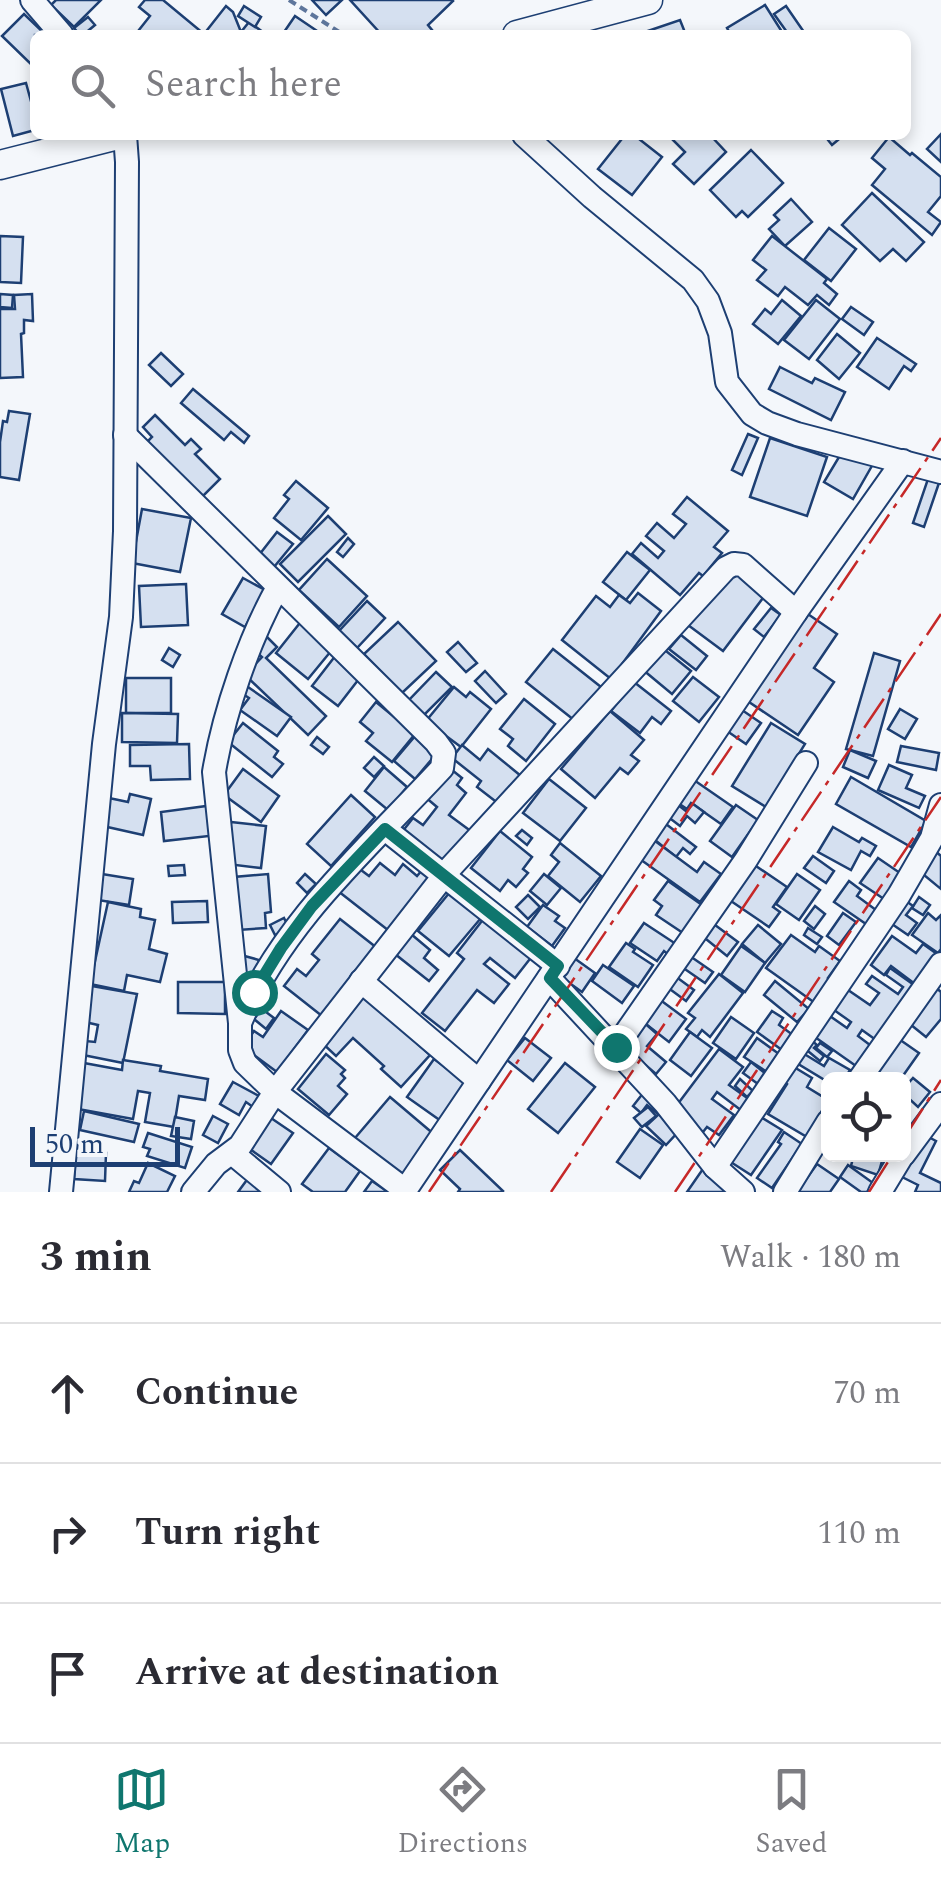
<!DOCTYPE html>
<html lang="en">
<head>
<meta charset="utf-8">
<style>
	body { margin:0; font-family:Spectral,serif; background:#f7f7f7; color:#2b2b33 }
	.controls { position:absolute; right:30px; bottom:30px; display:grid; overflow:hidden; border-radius:15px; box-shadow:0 5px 15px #0003 }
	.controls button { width:90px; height:90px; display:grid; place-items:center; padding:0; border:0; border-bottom:2px solid #e1e1e2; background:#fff; color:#2b2b33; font:50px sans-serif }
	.scale { position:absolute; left:30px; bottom:25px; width:150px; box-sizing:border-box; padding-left:10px; border:5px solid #1d3f73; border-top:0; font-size:28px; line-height:35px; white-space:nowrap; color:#1d3f73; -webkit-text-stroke:8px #f4f7fb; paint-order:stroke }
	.stop { position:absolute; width:30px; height:30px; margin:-22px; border:8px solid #0f766e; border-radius:50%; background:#fff }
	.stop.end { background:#0f766e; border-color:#fff; box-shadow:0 2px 10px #0008 }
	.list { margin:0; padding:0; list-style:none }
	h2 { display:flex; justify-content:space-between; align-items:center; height:130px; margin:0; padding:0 40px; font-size:42px }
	h2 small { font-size:32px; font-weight:400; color:#7c7c81 }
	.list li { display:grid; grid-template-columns:65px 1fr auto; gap:30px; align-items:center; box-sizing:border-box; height:140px; padding:0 40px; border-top:2px solid #e1e1e2 }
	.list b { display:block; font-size:38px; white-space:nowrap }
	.list em { font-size:32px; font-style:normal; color:#7c7c81 }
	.icon { flex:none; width:55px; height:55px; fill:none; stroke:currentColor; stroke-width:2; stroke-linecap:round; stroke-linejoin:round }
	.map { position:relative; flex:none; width:941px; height:1192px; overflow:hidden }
	.search { position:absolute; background:#fff; box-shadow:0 5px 15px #0003; left:30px; right:30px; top:30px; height:110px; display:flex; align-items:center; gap:25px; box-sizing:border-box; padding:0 35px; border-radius:15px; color:#7c7c81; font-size:38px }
	.sheet { height:550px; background:#fff }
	nav { display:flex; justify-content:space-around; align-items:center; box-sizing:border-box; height:140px; border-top:2px solid #e1e1e2; background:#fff; font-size:28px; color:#7c7c81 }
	nav a { display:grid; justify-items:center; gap:5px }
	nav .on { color:#0f766e }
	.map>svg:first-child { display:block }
	.building { fill:#d5e0f0; stroke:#1d3f73; stroke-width:2.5 }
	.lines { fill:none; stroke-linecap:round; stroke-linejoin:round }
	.minor-casing { stroke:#1d3f73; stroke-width:26 }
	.major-casing { stroke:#1d3f73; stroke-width:31 }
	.path { stroke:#5e769c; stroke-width:4; stroke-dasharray:8 5; stroke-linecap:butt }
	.minor { stroke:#f4f7fb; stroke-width:22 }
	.major { stroke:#f4f7fb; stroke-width:28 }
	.power { stroke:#c62828; stroke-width:2.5; stroke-dasharray:35 8 5 8; stroke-linecap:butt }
	.route { stroke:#0f766e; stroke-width:12 }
</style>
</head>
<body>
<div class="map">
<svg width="941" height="1192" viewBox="0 0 941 1192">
	<rect width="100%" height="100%" fill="#f4f7fb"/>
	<!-- building -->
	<g class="building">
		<polygon points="56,0 101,0 74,27 51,5"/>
		<polygon points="145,0 163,0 204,34 226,6 233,12 241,32 249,22 267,35 135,35 150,16 139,7"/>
		<polygon points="312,0 342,0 326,15"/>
		<polygon points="350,0 452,0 453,1 428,25 432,30 427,35 382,35"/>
		<polygon points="765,5 784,35 731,35 727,28"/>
		<polygon points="244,6 261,17 255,27 238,16"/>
		<polygon points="786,6 806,35 789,35 774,14"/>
		<polygon points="24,14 46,35 35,35 35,68 2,36"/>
		<polygon points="295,16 323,35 282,35"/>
		<polygon points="88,17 95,25 83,35 80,35 74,28"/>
		<polygon points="680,20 686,35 636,35"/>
		<polygon points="26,83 35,116 35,130 13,136 1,89"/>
		<polygon points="941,134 941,162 927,149"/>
		<polygon points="625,135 634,135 662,157 632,195 598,169"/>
		<polygon points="668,135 710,135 726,152 694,184 673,164 685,152"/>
		<polygon points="824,135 844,135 832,145"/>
		<polygon points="889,137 910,155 912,153 941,177 941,196 928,212 941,222 932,235 872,185 885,169 872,158"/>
		<polygon points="751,150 783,183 748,217 742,211 736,217 710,190"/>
		<polygon points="872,193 924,242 906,261 893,249 880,261 842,225"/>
		<polygon points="791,199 812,222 785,246 769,229 779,220 774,215"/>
		<polygon points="829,228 856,249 831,281 804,260"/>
		<polygon points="0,236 23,237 21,283 0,282"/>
		<polygon points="772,236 827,279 824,283 837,294 829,305 817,295 808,305 785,287 778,296 757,280 766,270 753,260"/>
		<polygon points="0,294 13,295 12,308 0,307"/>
		<polygon points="32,294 33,321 24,320 24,333 21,334 23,377 0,378 0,309 15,309 14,295"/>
		<polygon points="782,300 801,316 778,344 753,324 765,309 771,314"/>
		<polygon points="816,300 840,319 809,359 784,340"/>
		<polygon points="851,307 873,322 864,335 842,319"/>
		<polygon points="837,334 860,353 839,379 817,360"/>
		<polygon points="877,338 916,364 911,371 904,366 889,389 857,367"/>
		<polygon points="161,353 183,374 171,386 149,365"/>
		<polygon points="780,367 812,383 815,378 845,392 831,420 769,389"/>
		<polygon points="193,389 249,436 244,443 231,432 224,440 181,403"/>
		<polygon points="9,411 30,414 19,480 0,477 0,442 3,421 7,422"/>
		<polygon points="155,415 185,445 191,439 201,449 195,454 220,479 201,498 147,442 152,437 143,427"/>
		<polygon points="748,434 758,438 742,475 732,470"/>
		<polygon points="770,438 827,457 807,516 750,497"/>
		<polygon points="845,447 873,464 853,499 824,482"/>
		<polygon points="930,473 941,477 924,527 913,523"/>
		<polygon points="296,481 328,508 301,540 274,518 289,499 284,495"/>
		<polygon points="687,497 728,531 714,547 722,553 703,576 699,573 680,595 632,554 641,543 658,558 664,551 646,536 657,523 674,538 686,524 673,514"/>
		<polygon points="142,509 191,518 180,572 132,563"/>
		<polygon points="328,516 346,534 298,582 280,564"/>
		<polygon points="277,532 293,544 274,567 259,555"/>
		<polygon points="348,538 354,544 343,557 337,552"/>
		<polygon points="627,552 650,570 626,600 603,582"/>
		<polygon points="327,559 367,596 339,627 299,590"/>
		<polygon points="731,569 766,594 723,651 688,625"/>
		<polygon points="243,578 265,590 245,627 222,614"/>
		<polygon points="186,584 188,625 141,627 139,586"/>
		<polygon points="638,593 661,611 611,679 562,640 596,596 610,607 619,595 630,603"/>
		<polygon points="367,601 385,618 357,648 339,631"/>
		<polygon points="771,608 781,615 764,637 754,629"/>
		<polygon points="802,610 837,634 814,668 834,682 798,735 743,698"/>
		<polygon points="303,619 336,645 308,679 276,653"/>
		<polygon points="398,622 436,661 402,693 364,654"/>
		<polygon points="681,635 707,656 696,670 669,649"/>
		<polygon points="267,637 277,647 266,658 326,716 308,735 245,675 262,657 254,650"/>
		<polygon points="458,642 477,663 466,672 447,652"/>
		<polygon points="661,647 691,671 672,694 642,669"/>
		<polygon points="169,648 180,655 173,667 162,660"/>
		<polygon points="553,649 601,687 574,720 526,682"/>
		<polygon points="874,653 900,661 873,756 846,749"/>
		<polygon points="336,655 362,675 338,706 312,686"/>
		<polygon points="485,671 506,694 496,703 475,681"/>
		<polygon points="436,672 452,687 424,715 409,700"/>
		<polygon points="693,677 719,697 699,722 673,701"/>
		<rect x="126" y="678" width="45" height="35"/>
		<polygon points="634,682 671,711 661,724 652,717 640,733 611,711"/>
		<polygon points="248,687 291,717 277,736 240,710 249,698 243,694"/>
		<polygon points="454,687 466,697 470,692 491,709 461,747 426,721"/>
		<polygon points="524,699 555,724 526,761 508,746 513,739 500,729"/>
		<polygon points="376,702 415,734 392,762 366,741 373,733 360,722"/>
		<polygon points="739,708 761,723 746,744 724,729"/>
		<polygon points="900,709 917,719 905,739 888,729"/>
		<polygon points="610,711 644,740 631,755 639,761 628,774 620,768 595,798 561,769"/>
		<polygon points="122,713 178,714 177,743 122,742"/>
		<polygon points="243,723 278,751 274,757 283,764 272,777 228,742"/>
		<polygon points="771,723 805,744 766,807 732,786"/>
		<polygon points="416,735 437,753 415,779 394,761"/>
		<polygon points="317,737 329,747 323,754 311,745"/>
		<polygon points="189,744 190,779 151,780 150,766 130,766 130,745"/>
		<polygon points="462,745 480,760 488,749 521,776 499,804 477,787 481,781 452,758"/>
		<polygon points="901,746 939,753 936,770 897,762"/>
		<polygon points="850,750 876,761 868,778 843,767"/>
		<polygon points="374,757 384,766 374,777 364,768"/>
		<polygon points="889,765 912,775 906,788 925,796 919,808 878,790"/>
		<polygon points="447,766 462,778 457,785 466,793 449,815 472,832 445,866 402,832 413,818 423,825 437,807 424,796"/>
		<polygon points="384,767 407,787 388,810 365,791"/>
		<polygon points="243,769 279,796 261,822 224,795"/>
		<polygon points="851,777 926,821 911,847 836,804"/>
		<polygon points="691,778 733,807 721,824 691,803 687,809 675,801"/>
		<polygon points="549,779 586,808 560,841 523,813"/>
		<polygon points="130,794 151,799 143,835 103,826 109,798 128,802"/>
		<polygon points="351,795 375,817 331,866 307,844"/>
		<polygon points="673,801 686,811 693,804 704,812 695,823 687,816 680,826 663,813"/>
		<polygon points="214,805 218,835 164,841 161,812"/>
		<polygon points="736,805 758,820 732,857 710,841"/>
		<polygon points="662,821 696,847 690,854 683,848 676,857 650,836"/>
		<polygon points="231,822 266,826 261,868 227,864"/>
		<polygon points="833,827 859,842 862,838 876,846 870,856 861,851 851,870 818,852"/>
		<polygon points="522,830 532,838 527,845 516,836"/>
		<polygon points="500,831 532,857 523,869 528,873 516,887 508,880 500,891 471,868"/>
		<polygon points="651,838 697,872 704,862 721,874 700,902 637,857"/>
		<polygon points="560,843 601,876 580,902 548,876 559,862 551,855"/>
		<polygon points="934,850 941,856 941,889 918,870"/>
		<polygon points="813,856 834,871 826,883 804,868"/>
		<polygon points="878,858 900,873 884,899 860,883"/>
		<polygon points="750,862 787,887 773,907 780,912 769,927 725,897"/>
		<polygon points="380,863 395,875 403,864 417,876 423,869 436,879 393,934 338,891 357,867 369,876"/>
		<polygon points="184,865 185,875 169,876 168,866"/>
		<polygon points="102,874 133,879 129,905 98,900"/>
		<polygon points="268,874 271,912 265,913 266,928 238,930 234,877"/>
		<polygon points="305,874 316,884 307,893 297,883"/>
		<polygon points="544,874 561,888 547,905 530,891"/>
		<polygon points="797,874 820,890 799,920 776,904"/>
		<polygon points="668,881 702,905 683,933 656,915 662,906 654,900"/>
		<polygon points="849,881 861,890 857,896 876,910 866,924 834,902"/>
		<polygon points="450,892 481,918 449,956 418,931"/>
		<polygon points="528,895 540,907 528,919 516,907"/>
		<polygon points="919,897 930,905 923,915 912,908"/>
		<polygon points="902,898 913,906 906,915 917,923 908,935 886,920"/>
		<polygon points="207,901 208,922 173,923 172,902"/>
		<polygon points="108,902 141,909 140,917 155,920 149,949 167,954 160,982 127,975 124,991 90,984"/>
		<polygon points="543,905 559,916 555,921 565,928 552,946 527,927"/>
		<polygon points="815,906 825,914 814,929 804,921"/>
		<polygon points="843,913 856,922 839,945 827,936"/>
		<polygon points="928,913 936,920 941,915 941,949 938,953 912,935"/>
		<polygon points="485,917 533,955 515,978 490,958 484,964 509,984 494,1003 477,990 445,1031 422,1013 464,959 457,953"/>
		<polygon points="284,918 289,928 275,935 270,925"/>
		<polygon points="340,919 377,948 322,1016 284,986 297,969 306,976 319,960 312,954"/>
		<polygon points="711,922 738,942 727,956 701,935"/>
		<polygon points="644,923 676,944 669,955 664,951 657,961 630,943"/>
		<polygon points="758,925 781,944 765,963 742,944"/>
		<polygon points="808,928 822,937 817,944 804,935"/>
		<polygon points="411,934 430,950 424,958 438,970 429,981 395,954"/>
		<polygon points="791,935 815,952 819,946 840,961 828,978 831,980 815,1003 766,968"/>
		<polygon points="892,936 916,953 923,944 937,954 915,984 891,966 884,975 871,965"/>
		<polygon points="626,943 635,949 633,952 653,965 638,987 609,967"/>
		<polygon points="741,946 765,963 745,992 721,975"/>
		<polygon points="687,954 713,972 705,983 679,965"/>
		<polygon points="241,955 259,960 254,979 236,974"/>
		<polygon points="574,958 595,973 582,992 561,977"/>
		<polygon points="603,965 634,986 622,1003 592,981"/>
		<polygon points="890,968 914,985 876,1040 862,1030 858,1036 870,1045 856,1066 812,1035 827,1014 847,1028 851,1022 834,1010 848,990 870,1005 879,993 866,984 872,976 898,994 903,987 886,975"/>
		<polygon points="719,974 743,993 710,1037 702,1030 697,1037 686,1029 695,1018 688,1013"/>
		<polygon points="675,976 694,990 686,1001 667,987"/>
		<polygon points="775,981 809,1009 797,1022 764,995"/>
		<polygon points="178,982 225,982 225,1014 178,1013"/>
		<polygon points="92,986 137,994 123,1063 83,1055 86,1041 95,1042 98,1025 85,1022"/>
		<polygon points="934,986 941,992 941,1019 926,1037 905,1020"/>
		<polygon points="366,990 408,1035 430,1055 401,1087 381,1069 384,1066 353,1038 336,1056 320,1041"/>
		<polygon points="659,999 686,1019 669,1042 642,1021"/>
		<polygon points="262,1009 274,1018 266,1029 254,1019"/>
		<polygon points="281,1011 308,1030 277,1072 243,1047 254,1031 263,1037"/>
		<polygon points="772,1011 783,1018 779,1025 793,1035 782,1050 757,1032"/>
		<polygon points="731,1017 754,1033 736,1059 713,1043"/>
		<polygon points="641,1020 657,1034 647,1046 666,1062 656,1074 621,1044"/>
		<polygon points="690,1032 712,1048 691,1076 670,1060"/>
		<polygon points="896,1037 919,1053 900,1080 878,1080 870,1074"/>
		<polygon points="525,1038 551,1058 533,1081 507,1060"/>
		<polygon points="757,1038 779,1054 767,1072 744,1057"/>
		<polygon points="810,1039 817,1045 814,1048 824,1056 820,1061 803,1047"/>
		<polygon points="820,1043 832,1051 827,1057 816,1048"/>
		<polygon points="719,1049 743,1067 729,1085 750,1100 742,1111 717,1092 712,1099 734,1115 719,1135 707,1127 703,1132 674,1109"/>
		<polygon points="801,1052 824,1066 829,1058 850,1070 844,1080 828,1080 828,1082 795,1062"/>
		<polygon points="326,1054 345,1070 341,1074 345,1078 338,1086 347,1094 329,1115 298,1089"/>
		<polygon points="434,1059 468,1084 441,1121 407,1097"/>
		<polygon points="123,1060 161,1066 160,1071 208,1079 205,1100 179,1096 174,1127 145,1122 150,1093 138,1091 133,1119 78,1109 84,1063 122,1070"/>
		<polygon points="751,1062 766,1074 758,1084 743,1073"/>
		<polygon points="565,1063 595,1087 558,1133 528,1109"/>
		<polygon points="789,1064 812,1078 807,1087 828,1100 807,1137 768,1114 787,1084 780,1079"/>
		<polygon points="913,1078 930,1092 918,1107 904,1094 904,1088"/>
		<polygon points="740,1079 753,1091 747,1097 735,1086"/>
		<polygon points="233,1082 259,1096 253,1107 246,1102 239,1115 220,1104"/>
		<polygon points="644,1092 665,1109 659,1115 647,1105 641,1113 633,1106"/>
		<polygon points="390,1097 436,1136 402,1177 355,1138"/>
		<polygon points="648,1107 656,1116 642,1127 634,1118"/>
		<polygon points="84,1111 139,1124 134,1142 80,1130"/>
		<polygon points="659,1114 678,1132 666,1145 646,1126"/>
		<polygon points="756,1114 782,1130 751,1175 726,1159"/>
		<polygon points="213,1116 228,1124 218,1143 203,1135"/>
		<polygon points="268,1116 293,1133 271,1164 247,1147"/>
		<polygon points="175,1117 194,1121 191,1139 171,1136"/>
		<polygon points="640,1129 663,1145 640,1178 617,1162"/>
		<polygon points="784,1132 802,1144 772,1188 757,1178 781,1144 778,1142"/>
		<polygon points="148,1133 192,1147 185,1168 147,1156 150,1149 143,1147"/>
		<polygon points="921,1133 936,1141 920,1173 941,1183 941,1192 915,1192 918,1185 900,1176"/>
		<polygon points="329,1148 360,1171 345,1192 313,1192 302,1184"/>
		<polygon points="460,1150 503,1191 502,1192 458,1192 460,1189 440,1170"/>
		<polygon points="76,1151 106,1153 105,1181 74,1179"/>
		<polygon points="854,1154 884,1154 878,1175 851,1166"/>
		<polygon points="148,1163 175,1176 167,1192 129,1192 134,1181 139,1183"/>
		<polygon points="817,1164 839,1179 830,1192 797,1192"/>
		<polygon points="848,1165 873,1183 867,1192 861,1192 840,1177"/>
		<polygon points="705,1166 730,1183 723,1192 687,1192"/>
		<polygon points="252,1173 272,1192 238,1192"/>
		<polygon points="372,1181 388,1192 364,1192"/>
	</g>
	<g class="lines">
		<!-- minor casing -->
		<g class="minor-casing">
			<g id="minor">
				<polyline points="32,0 62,35"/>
				<polyline points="524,135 592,197 693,280 708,301 720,333 727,382 752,414 767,423 797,434 941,472"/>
				<path d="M125,435l311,307 8,11 -2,15c-73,79 -160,154 -202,255"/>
				<path d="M278,587c-29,52 -54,125 -64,185l26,251v27l5,13 30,29 130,98"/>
				<polyline points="385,829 558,966"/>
				<polyline points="549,978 665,1103 715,1167 743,1192"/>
				<polyline points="361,981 479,1081"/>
				<polyline points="616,1047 746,860 806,763"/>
				<polyline points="859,1080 941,964"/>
				<polyline points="232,1153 279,1192"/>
				<polyline points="904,1154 941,1104"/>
				<polyline points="715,1167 899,895 932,838 941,805"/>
				<polyline points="61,1192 104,744 121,617 125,531 127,162 125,135"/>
				<polyline points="193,1192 216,1164 240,1146 275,1092 450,868 726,568 734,564 743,565 796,612"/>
				<polyline points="404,1192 796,612 903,461"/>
				<polyline points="785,1192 828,1122"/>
				<polyline points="880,1192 903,1154"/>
			</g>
		</g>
		<!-- major casing -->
		<g class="major-casing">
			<g id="major">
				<polyline points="517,35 648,0"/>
				<polyline points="0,165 118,135"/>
			</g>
		</g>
		<!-- path -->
		<polyline class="path" points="289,0 344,35"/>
		<!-- minor -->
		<use href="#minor" class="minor"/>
		<!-- major -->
		<use href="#major" class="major"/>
		<!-- power -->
		<g class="power">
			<polyline points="904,1138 941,1080"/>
			<polyline points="429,1192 941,438"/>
			<polyline points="551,1192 941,614"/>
			<polyline points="675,1192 941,797"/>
			<polyline points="869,1192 893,1154"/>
		</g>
	</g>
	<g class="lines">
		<!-- route -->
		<polyline class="route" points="254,992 281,948 312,906 385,829 558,966 550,978 616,1047"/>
	</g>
</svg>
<div class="controls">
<button><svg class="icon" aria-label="locate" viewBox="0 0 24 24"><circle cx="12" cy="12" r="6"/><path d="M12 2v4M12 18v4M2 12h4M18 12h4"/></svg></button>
</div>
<div class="scale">50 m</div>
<div class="stop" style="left:254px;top:992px"></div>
<div class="stop end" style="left:616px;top:1047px"></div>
<div class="search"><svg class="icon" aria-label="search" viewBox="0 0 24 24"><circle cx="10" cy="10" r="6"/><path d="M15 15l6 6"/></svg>Search here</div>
</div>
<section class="sheet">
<h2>3 min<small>Walk · 180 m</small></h2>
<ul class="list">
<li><svg class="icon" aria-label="ahead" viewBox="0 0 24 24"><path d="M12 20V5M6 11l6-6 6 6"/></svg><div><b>Continue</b></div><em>70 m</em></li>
<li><svg class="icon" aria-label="right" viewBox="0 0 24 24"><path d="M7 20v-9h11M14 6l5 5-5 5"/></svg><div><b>Turn right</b></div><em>110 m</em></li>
<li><svg class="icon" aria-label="arrive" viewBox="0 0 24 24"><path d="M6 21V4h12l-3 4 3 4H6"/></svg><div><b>Arrive at destination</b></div></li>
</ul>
</section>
<nav>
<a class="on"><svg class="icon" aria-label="map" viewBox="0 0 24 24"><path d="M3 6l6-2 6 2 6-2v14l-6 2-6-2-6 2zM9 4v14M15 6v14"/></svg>Map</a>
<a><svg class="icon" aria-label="directions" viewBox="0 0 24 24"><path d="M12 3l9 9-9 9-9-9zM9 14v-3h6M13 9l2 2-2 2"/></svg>Directions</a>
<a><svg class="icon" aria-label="saved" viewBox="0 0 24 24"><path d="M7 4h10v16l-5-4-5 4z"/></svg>Saved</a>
</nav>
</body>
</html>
